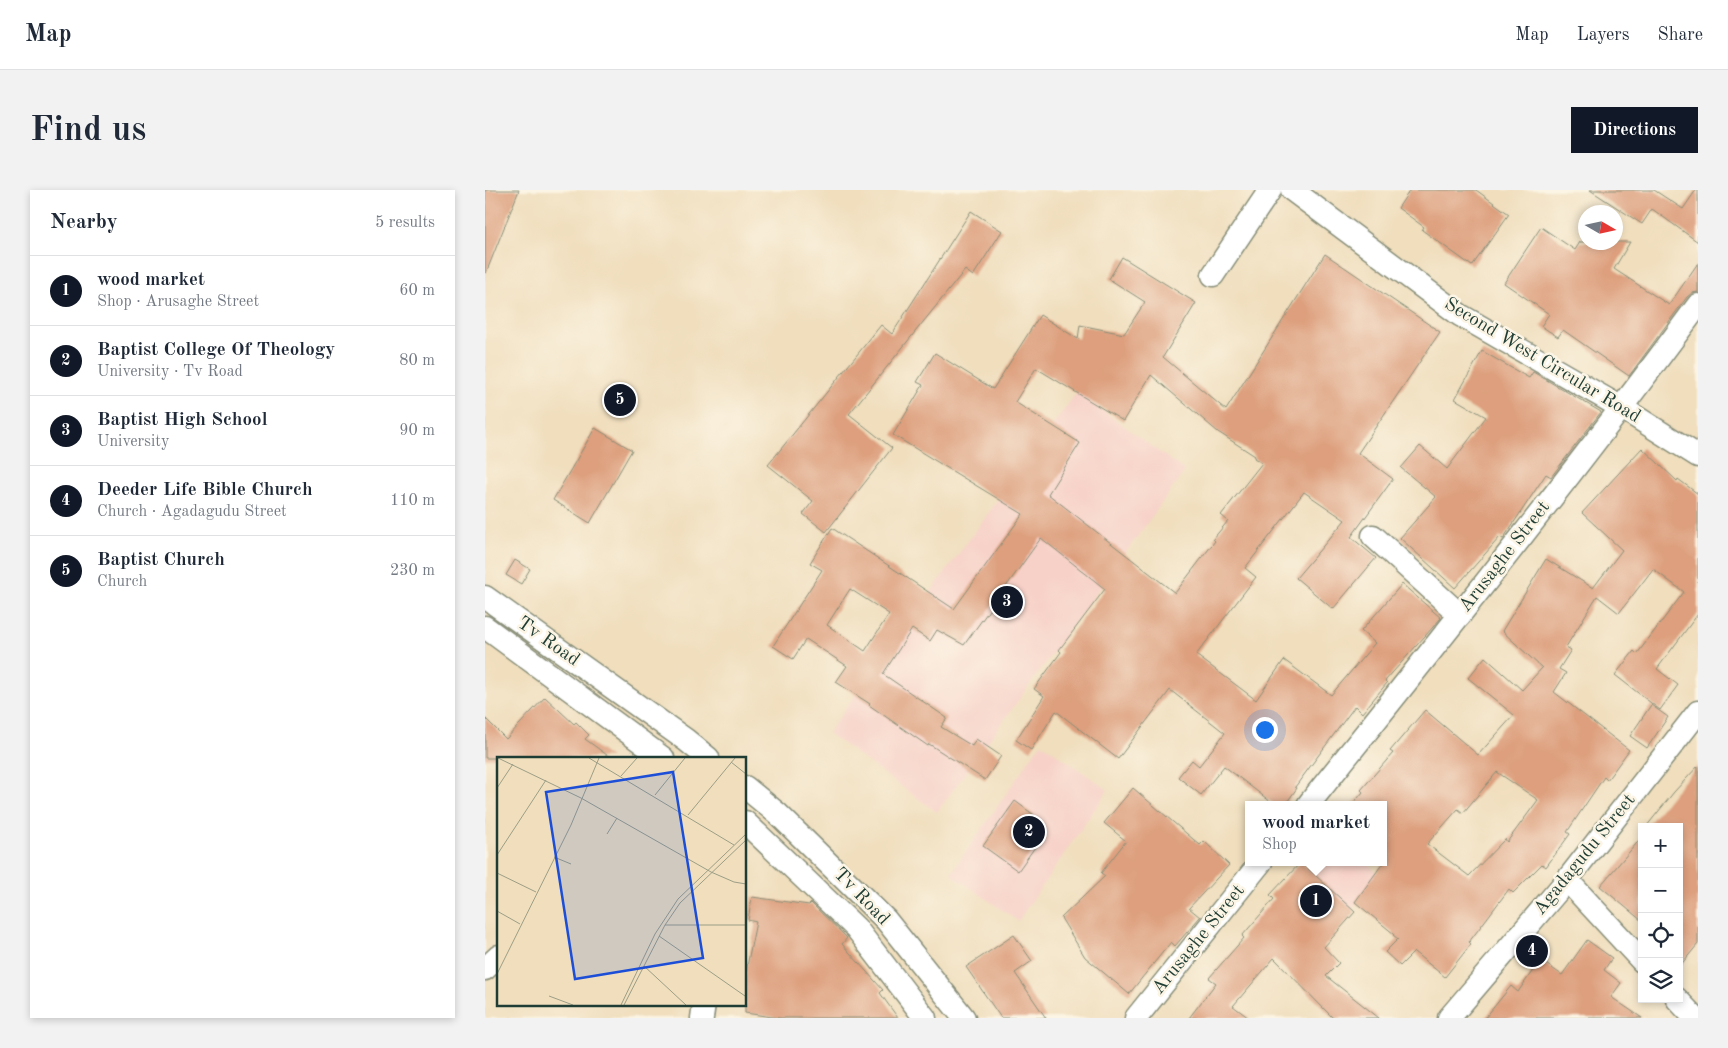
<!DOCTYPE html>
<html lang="en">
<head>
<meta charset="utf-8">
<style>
	body { margin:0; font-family:"Old Standard TT",serif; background:#f2f2f3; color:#1f2937 }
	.controls { position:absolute; right:15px; bottom:15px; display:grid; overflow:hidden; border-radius:0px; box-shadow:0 2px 8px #0003 }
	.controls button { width:45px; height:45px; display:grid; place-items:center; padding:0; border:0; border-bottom:1px solid #e0e1e3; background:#fff; color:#1f2937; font:25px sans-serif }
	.compass { position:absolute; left:1093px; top:15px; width:45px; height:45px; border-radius:50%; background:#fff; box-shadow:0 2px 8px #0003; rotate:99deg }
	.you { position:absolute; left:779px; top:539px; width:18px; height:18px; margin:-12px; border:4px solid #fff; border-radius:50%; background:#1a73e8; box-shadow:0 0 0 8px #1a73e833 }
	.badge { display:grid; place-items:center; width:32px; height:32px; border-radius:50%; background:#111827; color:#fff; font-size:16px; font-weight:700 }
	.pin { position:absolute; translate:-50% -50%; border:2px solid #fff; box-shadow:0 1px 5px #0006 }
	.popup { position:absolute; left:760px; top:611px; width:142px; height:65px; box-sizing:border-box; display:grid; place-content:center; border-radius:0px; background:#fff; filter:drop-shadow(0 1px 4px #0005); font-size:16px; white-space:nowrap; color:#747a83 }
	.popup b { font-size:19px; color:#1f2937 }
	.popup::after { content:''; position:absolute; left:50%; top:100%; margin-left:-10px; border:10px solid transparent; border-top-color:#fff }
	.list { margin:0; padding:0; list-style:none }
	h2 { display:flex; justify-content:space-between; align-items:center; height:65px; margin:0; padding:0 20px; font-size:21px }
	h2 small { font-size:16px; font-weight:400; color:#747a83 }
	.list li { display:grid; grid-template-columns:32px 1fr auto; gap:15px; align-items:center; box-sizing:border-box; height:70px; padding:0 20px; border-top:1px solid #e0e1e3 }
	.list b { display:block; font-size:19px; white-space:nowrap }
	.list p { margin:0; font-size:16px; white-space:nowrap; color:#747a83 }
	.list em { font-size:16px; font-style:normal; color:#747a83 }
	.icon { flex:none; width:28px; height:28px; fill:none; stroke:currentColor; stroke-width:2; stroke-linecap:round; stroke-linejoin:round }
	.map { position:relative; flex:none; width:1213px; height:828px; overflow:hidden; border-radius:0px }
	header { display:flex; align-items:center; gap:30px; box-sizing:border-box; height:70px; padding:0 25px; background:#fff; border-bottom:1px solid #e0e1e3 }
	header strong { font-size:24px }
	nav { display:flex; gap:28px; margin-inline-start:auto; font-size:18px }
	.intro { display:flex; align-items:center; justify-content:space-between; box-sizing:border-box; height:120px; padding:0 30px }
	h1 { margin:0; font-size:35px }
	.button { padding:12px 22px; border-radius:0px; background:#111827; color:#fff; font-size:18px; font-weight:700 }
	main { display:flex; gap:30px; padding:0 30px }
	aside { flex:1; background:#fff; border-radius:0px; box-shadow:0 2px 8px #0003 }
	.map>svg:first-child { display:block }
	.built { fill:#f7d1c8 }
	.building { fill:#dd9f7d; fill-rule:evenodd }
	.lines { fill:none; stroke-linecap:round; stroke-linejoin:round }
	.minor-casing { stroke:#888e78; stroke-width:25 }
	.minor { stroke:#fff; stroke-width:22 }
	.labels { text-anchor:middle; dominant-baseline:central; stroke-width:5; stroke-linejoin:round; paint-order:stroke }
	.street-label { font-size:19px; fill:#1f3d34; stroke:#fcf5e5 }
	.inset-road { fill:none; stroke:#9c9e86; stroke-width:1 }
	.view { fill:#1d4ed8; fill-opacity:0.15; stroke:#1d4ed8; stroke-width:2.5 }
	.inset-edge { fill:none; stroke:#1f3d34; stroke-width:2.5 }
</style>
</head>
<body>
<header>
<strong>Map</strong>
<nav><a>Map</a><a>Layers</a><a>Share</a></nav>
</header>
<div class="intro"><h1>Find us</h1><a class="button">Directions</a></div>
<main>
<aside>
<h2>Nearby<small>5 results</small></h2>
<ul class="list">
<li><span class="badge">1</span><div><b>wood market</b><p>Shop · Arusaghe Street</p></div><em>60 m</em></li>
<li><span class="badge">2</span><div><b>Baptist College Of Theology</b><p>University · Tv Road</p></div><em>80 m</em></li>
<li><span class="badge">3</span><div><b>Baptist High School</b><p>University</p></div><em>90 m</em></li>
<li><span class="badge">4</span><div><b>Deeder Life Bible Church</b><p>Church · Agadagudu Street</p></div><em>110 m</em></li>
<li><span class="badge">5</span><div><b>Baptist Church</b><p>Church</p></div><em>230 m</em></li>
</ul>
</aside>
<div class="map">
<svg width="1213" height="828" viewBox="0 0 1213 828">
	<rect width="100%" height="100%" fill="#fcf5e5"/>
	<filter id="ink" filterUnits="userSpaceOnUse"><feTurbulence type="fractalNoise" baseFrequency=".02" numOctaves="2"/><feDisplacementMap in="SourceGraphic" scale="10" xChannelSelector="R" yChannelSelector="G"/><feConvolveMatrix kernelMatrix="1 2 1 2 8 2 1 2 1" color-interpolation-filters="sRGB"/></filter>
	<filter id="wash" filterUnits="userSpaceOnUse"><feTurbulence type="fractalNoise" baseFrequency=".0096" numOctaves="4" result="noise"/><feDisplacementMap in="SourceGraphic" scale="20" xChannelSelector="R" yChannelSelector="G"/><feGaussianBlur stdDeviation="1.12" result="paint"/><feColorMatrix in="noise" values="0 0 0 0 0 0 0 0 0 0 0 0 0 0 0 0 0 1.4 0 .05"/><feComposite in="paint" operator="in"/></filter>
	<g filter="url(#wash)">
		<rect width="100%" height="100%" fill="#f0debd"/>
		<!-- built -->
		<g class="built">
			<polygon points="592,202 700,281 452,622 343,543"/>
			<polygon points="556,553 623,600 533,731 466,684"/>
			<polygon points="825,672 881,672 897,688 808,779 764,735"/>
		</g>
		<g id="blocks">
			<!-- building -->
			<g class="building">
				<polygon points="0,0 34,0 1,83 0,82"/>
				<polygon points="925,0 991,0 1024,24 987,76 937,40 939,37 913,18"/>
				<polygon points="1105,0 1169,0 1198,19 1211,0 1213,0 1213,52 1167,19 1157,34"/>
				<polygon points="486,21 517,41 488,86 480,80 364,224 407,258 341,342 318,324 328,311 283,275 396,135 407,144"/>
				<polygon points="1056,37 1090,60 1095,52 1145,52 1129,79 1184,115 1213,73 1213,102 1207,103 1202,107 1144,186 1078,140 1073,147 1056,136 1064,124 1019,93"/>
				<path d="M840,64l115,78 -82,121 35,26 -42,58 25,21 -43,51 -37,-31 49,-58 -41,-28 -59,76 11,9 -60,78 60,45 28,-40 47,35 44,-52 -14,-12 41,-47 39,34 -56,63 2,2 -25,30 -7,-7 -60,81 2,1 -12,17h-10l-51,-39 -23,29 -23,-18 14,-17 7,6 26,-33 -55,-43 -52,69 -62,-48 -25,39 -15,-10 28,-44 -10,-7 27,-37 -2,-2 46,-61 -64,-51 -77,107 -27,-15 -7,11 -18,-12 -29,45 64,44 -6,9 31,19 4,-7 25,17 -16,24 -56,-36 -1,2 -59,-41 1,-1 -34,-22 11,-16 -41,-27 -13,20 -20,-13 49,-76 -12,-7 22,-35 122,81 69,-95 -130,-79 30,-50 -6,-3 18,-29 58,36 47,-74 38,24 2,-14 44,9 21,-32 -36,-23 13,-22 74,46 -33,54 63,53zM551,178l87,53 28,-46 67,57 37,24 -1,2 8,5 -41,52 7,6 -15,18 2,2 -40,52 -127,-99 32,-51 -65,-41zM365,399l39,25 -24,37 -38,-26z"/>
				<polygon points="997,161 1044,188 1048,182 1116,222 1066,287 1061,284 1018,349 1015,347 970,398 915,348 951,307 916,278 935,256 962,279 1001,227 970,209"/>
				<polygon points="110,238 147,260 105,333 68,310"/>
				<path d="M1157,258l35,33 1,-2 20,15v120l-41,55 21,16 -18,25 -45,-35 19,-24 3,3 47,-62 -31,-23 -34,44 -22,-17 -31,51 5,3 -12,19 7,4 -12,19 75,58 -22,30 -3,-3 -37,55 3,2 -24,33 -4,-3 -29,29 -4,-4 -40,53 2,2 -26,33 -31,-25 -14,14 -15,-14 13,-13 -5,-4 1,-1 -39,-32 28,-39v-58h-31l11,-13 -2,-2 32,-37 -3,-2 35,-41 53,45 36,-40 -46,-37 17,-21 37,33 20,-22 -40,-37 44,-72 47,29 29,-38 -40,-37zM1012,582l41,28 -31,42 -2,-3 -36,37 -42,-32 31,-35 5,4z"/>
				<polygon points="30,370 45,379 36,394 21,385"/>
				<polygon points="60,507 89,534 91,532 104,545 100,549 126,568 0,568 0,528 21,549"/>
				<polygon points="1166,515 1183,527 1162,558 1145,546"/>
				<polygon points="1213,576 1213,754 1194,777 1194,637 1161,637 1189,602"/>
				<polygon points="648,598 715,655 719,651 744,675 704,718 715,727 690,756 686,752 644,804 600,767 576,728 620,686 616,683 641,651 619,633"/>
				<polygon points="530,611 549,625 539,639 555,650 533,681 498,656"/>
				<polygon points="1157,647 1157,731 1115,696"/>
				<polygon points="816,672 870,722 839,757 854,773 841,786 894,828 848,828 789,768 748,816 764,828 704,828 731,793 724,788 759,748 757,746 789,709 785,705"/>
				<polygon points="267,707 324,715 326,713 362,748 357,754 398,800 395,803 413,828 294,828 260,823 260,786 271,732 263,730"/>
				<polygon points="529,745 547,771 530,783 561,828 516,828 481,777"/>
				<polygon points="1102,750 1127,768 1119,780 1136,793 1126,807 1157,828 1000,828 1026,796 1033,802 1055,770 1077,785"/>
			</g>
		</g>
	</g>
	<g filter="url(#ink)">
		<use href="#blocks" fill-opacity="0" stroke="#888e78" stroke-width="1"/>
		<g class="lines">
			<!-- minor casing -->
			<g class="minor-casing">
				<g id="minor">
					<polyline points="807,0 975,125 1137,218 1213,266"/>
					<polyline points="728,85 785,0"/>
					<polyline points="888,346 975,425"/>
					<polyline points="0,407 201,550 223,568"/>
					<polyline points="0,437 178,568"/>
					<polyline points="260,597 293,624 401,730 479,828"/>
					<path d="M823,615c132,-165 265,-330 390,-500"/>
					<polyline points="260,632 371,738 440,828"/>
					<polyline points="1082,690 1157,771"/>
					<polyline points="0,779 14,766"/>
					<polyline points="1192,809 1210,828"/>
					<polyline points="217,828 219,814"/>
					<polyline points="651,828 776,672"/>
					<polyline points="964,828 1082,690 1213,522"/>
				</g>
			</g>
			<!-- minor -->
			<use href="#minor" class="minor"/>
		</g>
	</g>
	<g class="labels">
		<!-- street labels -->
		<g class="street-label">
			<text transform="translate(1057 171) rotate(31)">Second West Circular Road</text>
			<text transform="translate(1020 367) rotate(-52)">Arusaghe Street</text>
			<text transform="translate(63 452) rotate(35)">Tv Road</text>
			<text transform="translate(1100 665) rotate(-51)">Agadagudu Street</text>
			<text transform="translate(376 707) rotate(46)">Tv Road</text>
			<text transform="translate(714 750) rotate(-51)">Arusaghe Street</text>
		</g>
	</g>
	<!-- overview -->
	<g transform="translate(12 567)">
		<rect width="249" height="249" fill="#f0debd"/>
		<path class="inset-road" d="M1,1l83,40 130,74 23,10 12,2M92,1l145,87M234,5l15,12M124,19l16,-18M0,31l16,-24M158,38l30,-37M191,58l47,-57M110,77l10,-16M0,98l49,-75M57,100l17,7M0,116l39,19M0,154l23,13M168,168h81M162,179l86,60M147,209l42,39M0,217l74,-149 28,-67M52,239l24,9M124,248l34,-71 23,-35 68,-65M127,248l41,-80 15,-22 66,-63"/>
		<path class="view" d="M176,15l30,186 -128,21 -29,-187z"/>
		<rect width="249" height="249" class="inset-edge"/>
	</g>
</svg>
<div class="controls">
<button>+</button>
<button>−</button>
<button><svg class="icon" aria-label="locate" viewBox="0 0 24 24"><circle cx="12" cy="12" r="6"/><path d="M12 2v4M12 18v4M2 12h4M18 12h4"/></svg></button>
<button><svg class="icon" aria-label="layers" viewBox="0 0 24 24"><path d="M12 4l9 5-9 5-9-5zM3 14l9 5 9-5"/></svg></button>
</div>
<svg class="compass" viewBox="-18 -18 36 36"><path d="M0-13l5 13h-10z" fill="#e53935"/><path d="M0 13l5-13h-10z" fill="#747a83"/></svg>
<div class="you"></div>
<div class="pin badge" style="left:831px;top:711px">1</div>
<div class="popup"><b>wood market</b>Shop</div>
<div class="pin badge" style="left:544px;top:642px">2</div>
<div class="pin badge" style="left:522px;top:412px">3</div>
<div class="pin badge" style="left:1047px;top:761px">4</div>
<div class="pin badge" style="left:135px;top:210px">5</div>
</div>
</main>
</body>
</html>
